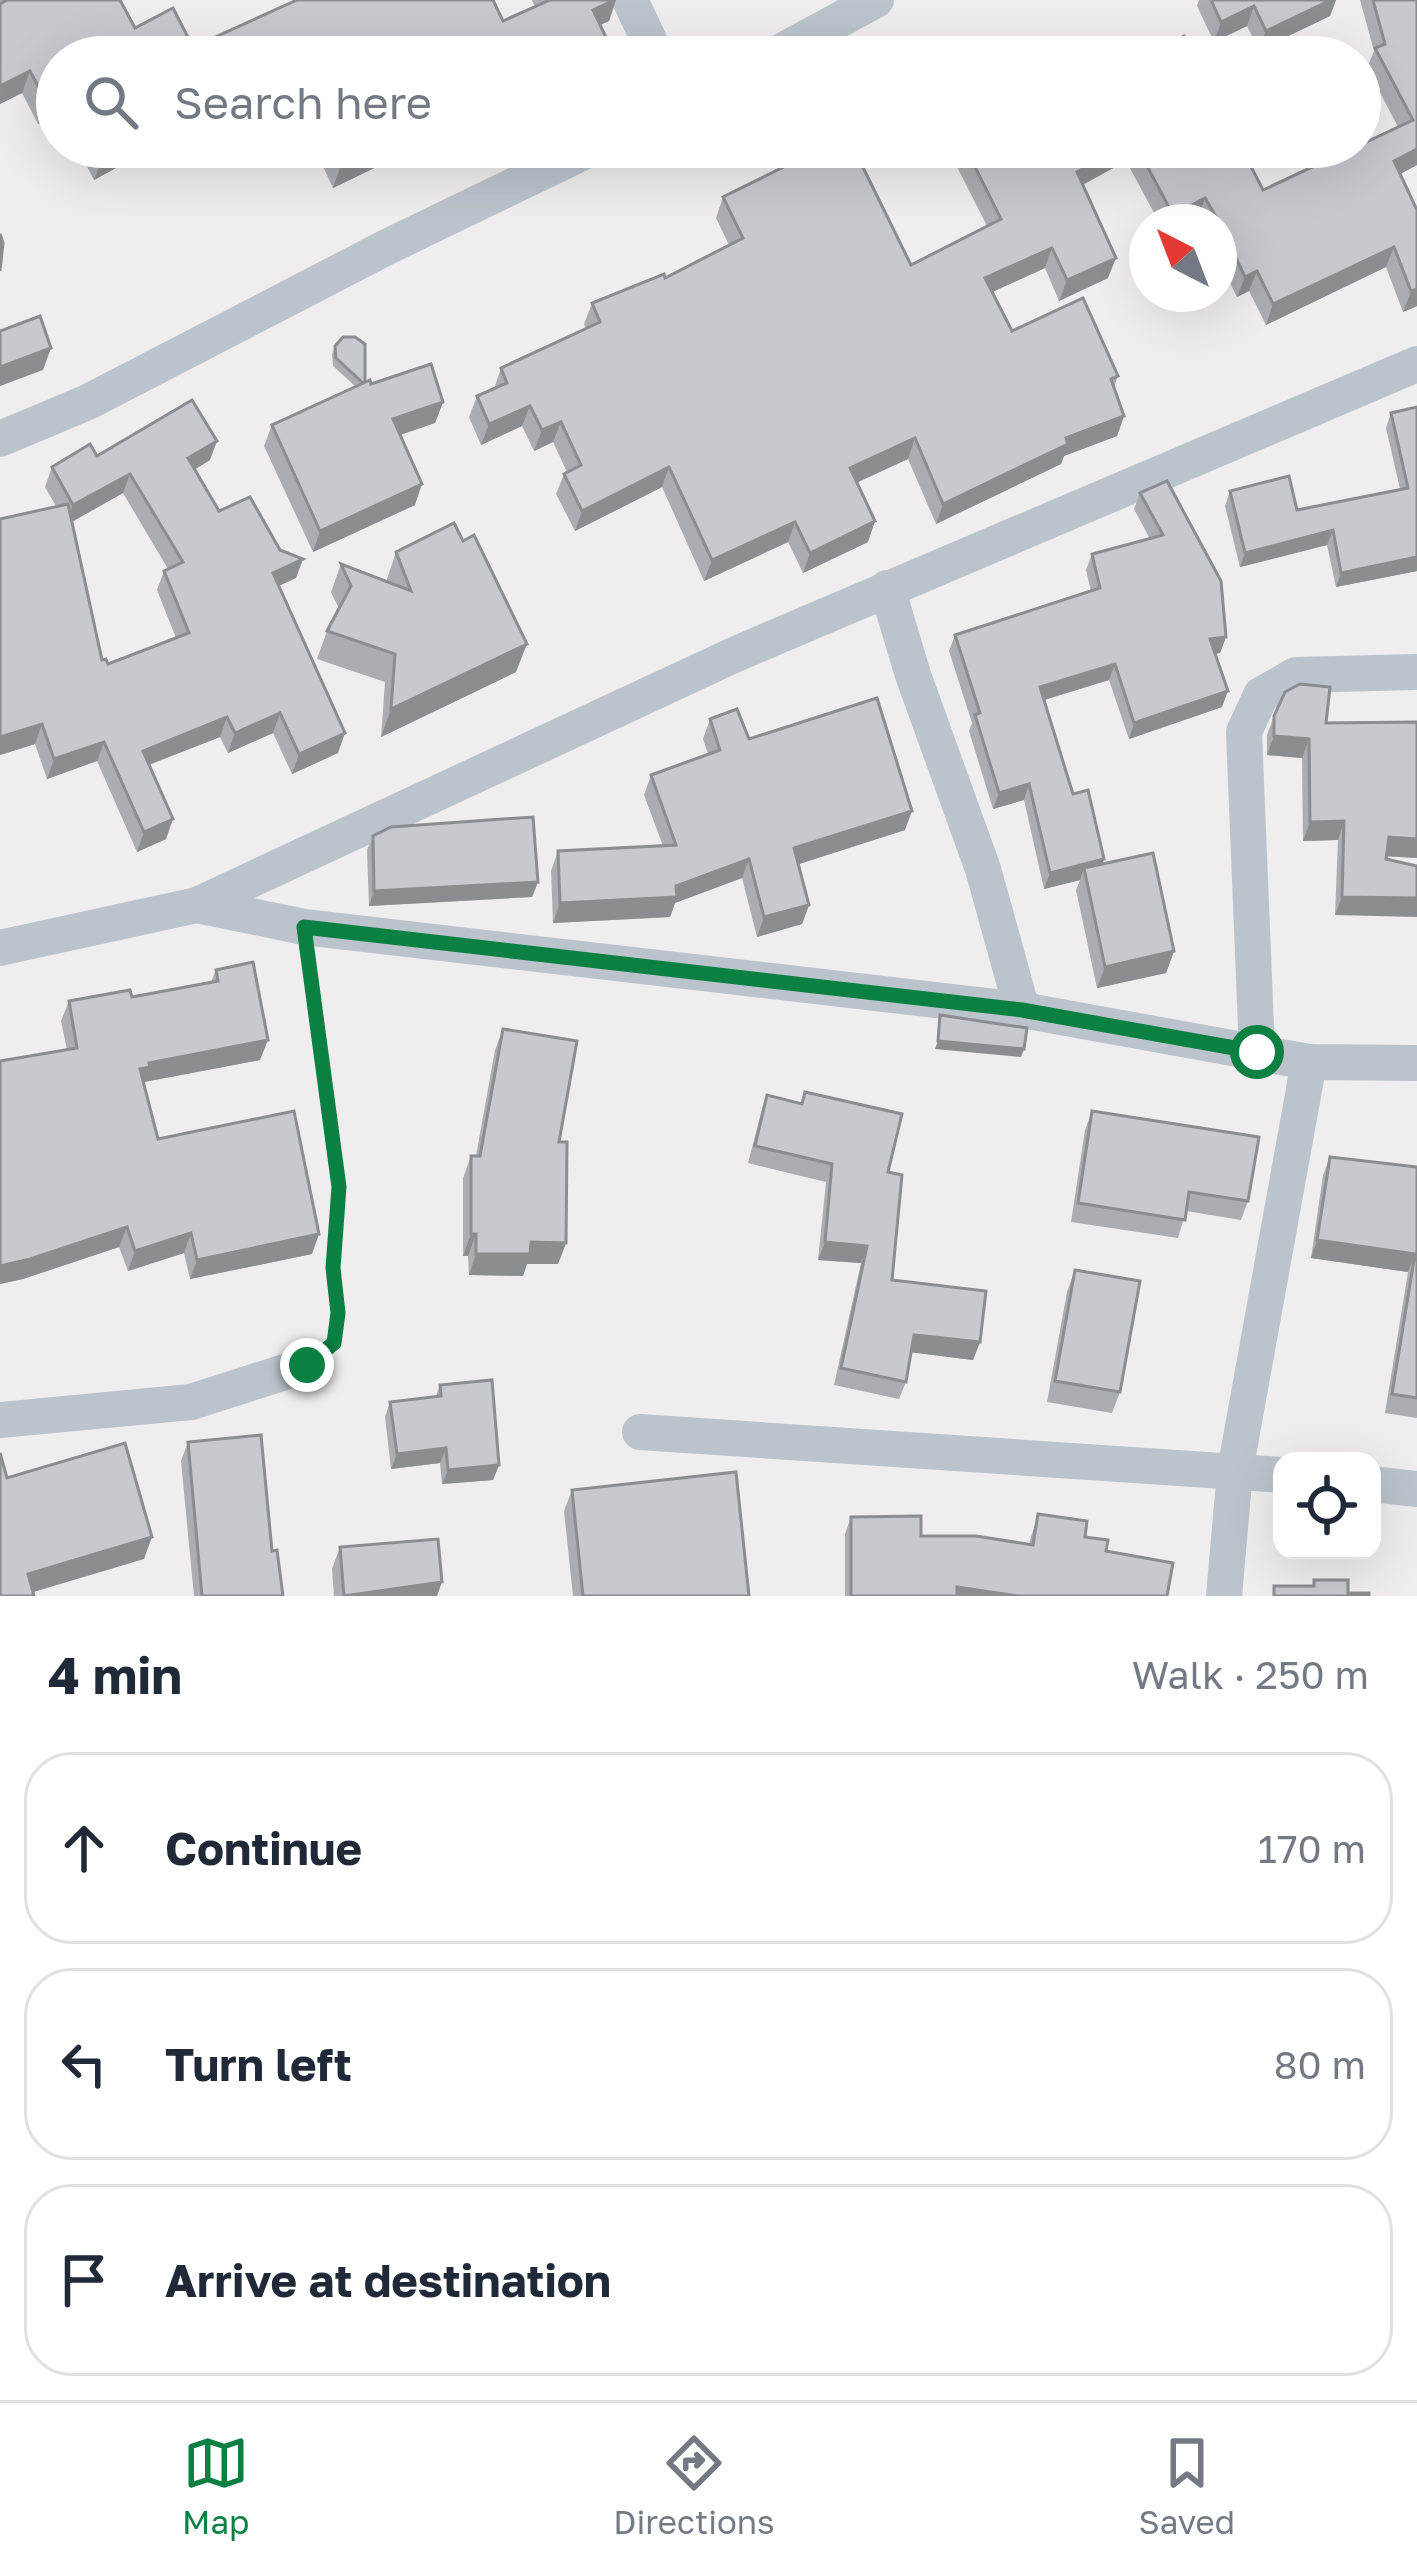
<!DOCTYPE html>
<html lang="en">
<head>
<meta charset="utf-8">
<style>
	body { margin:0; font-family:"Golos Text",sans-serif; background:#f6f6f7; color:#1f2937 }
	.controls { position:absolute; right:36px; bottom:36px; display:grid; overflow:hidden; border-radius:24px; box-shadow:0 12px 48px #0002 }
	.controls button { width:108px; height:108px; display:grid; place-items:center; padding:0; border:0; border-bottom:3px solid #e0e1e3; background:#fff; color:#1f2937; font:60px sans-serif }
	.compass { position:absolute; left:1129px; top:204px; width:108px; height:108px; border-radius:50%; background:#fff; box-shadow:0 12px 48px #0002; rotate:318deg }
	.stop { position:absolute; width:36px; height:36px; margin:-27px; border:9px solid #0b8043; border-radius:50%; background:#fff }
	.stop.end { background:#0b8043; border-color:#fff; box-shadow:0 3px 12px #0008 }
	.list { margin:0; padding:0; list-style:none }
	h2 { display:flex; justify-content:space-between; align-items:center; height:156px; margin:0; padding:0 48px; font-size:51px }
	h2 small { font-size:39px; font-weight:400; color:#747a83 }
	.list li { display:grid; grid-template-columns:78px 1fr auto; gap:36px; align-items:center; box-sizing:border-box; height:192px; margin:0 24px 24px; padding:0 24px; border:3px solid #e0e1e3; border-radius:48px }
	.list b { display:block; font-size:45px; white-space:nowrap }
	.list em { font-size:39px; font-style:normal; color:#747a83 }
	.icon { flex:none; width:66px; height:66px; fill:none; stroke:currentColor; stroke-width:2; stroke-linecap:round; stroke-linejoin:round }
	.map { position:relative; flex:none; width:1417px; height:1596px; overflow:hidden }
	.search { position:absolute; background:#fff; box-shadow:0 12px 48px #0002; left:36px; right:36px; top:36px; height:132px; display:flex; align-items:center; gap:30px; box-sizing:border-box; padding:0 42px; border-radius:66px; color:#747a83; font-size:45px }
	.sheet { height:804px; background:#fff }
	nav { display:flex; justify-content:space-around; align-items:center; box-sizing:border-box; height:168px; border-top:3px solid #e0e1e3; background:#fff; font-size:33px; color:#747a83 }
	nav a { display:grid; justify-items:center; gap:6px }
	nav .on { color:#0b8043 }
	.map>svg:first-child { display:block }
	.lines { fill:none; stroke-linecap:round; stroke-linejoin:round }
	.path { stroke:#75c9a2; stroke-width:6; stroke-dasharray:9 6; stroke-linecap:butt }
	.street { stroke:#bbc4cc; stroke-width:36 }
	.wall { fill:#abadb2; fill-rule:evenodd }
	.shaded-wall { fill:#8b8d91 }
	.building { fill:#c7c9cf; stroke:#8b8d91; stroke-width:3 }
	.route { stroke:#0b8043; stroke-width:15 }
</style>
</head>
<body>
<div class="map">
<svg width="1417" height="1596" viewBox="0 0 1417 1596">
	<rect width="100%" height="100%" fill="#efeded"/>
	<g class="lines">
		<!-- path -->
		<polyline class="path" points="309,965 339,1187 333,1268 338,1313 333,1344"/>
		<!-- street -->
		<g class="street">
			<polyline points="630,0 657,57"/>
			<polyline points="771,57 876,0"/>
			<polyline points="0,439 88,402 387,247 594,147"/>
			<polyline points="887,588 913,675 983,869 1022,1010"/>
			<polyline points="197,905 304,927 1022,1010 1309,1062 1417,1063"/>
			<polyline points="0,948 197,905 736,654 1417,364"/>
			<polyline points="1257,1052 1244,732 1261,695 1296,675 1417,672"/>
			<polyline points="0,1420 191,1402 307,1365"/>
			<polyline points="640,1432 1282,1475"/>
			<polyline points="1372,1484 1417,1489"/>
			<polyline points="1224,1596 1235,1471 1309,1062"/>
		</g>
	</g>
	<!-- wall -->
	<g class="wall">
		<polygon points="0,0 120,0 135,28 193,47 503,21 535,7 532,0 616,0 609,21 600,25 612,50 609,57 57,57 57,114 38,124 22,93 0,104"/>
		<polygon points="1199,0 1336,0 1330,16 1259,50 1247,26 1214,42 1197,6"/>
		<polygon points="1360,0 1417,0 1417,165 1400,174 1417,306 1403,312 1386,267 1266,325 1249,291 1237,297 1219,261 1219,222 1200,222 1198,218 1191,222 1159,222 1126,161 1083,185 1108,278 1059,301 1045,268 992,292 1012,331 1118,376 1114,387 1124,416 1117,436 1064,456 1061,464 936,524 908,459 857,482 868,542 803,573 788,542 704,581 662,487 575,531 556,494 564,474 567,472 553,442 534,451 522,426 481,445 469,417 477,396 494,389 501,368 586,329 584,324 592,303 665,278 729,245 716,218 723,197 911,265 987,226 947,147 1241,147 1263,190 1398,127 1367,68 1374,51"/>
		<polygon points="77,147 205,147 174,164 169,156 152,165 145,152 94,180"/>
		<polygon points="314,147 399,147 395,158 333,188"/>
		<polygon points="335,346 365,382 443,402 435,423 400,435 415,505 313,552 264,446 272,425 356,387 333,366 332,354"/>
		<polygon points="1417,407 1417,571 1336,587 1327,545 1240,567 1225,506 1230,491 1297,510 1400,489 1386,428 1391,413"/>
		<path d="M97,456l113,4 -15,9 24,42 77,67 -17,8 59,167 -46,21 -19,-41 -45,20 -8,-16 -71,28 17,74 -29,13 -40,-91 -50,18 -12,-35 -35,11v-236l56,-13 -11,-19 7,-20zM123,493l45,76 -4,2 -7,19 19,48 -68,26 -6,-4 -30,-138z"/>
		<polygon points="1140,493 1226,637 1220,653 1215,654 1222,707 1129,739 1109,680 1044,700 1073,794 1102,864 1174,951 1166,973 1097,988 1076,890 1080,880 1044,889 1024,800 993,809 969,731 972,723 949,651 955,635 1091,591 1086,570 1092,554 1150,539 1134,509"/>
		<polygon points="396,552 516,672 381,737 385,682 317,659 327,631 339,609 331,592 341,564 386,582"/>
		<polygon points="1274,716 1326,723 1417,858 1386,856 1335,915 1338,840 1303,841 1302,758 1267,755 1267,735"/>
		<polygon points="710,719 749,739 905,830 798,864 809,905 802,924 757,937 742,878 675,903 670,917 553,923 551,871 558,851 663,846 644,795 651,775 708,754 703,739"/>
		<polygon points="373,836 538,882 532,897 369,906 367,850"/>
		<polygon points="216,970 260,1060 144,1082 158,1139 312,1254 190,1279 184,1253 128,1271 119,1247 23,1279 0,1284 0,1061 67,1050 61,1021 69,1001 132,997 211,982"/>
		<polygon points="503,1029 559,1142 566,1243 558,1264 527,1264 523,1276 469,1275 468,1256 463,1256 463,1178 471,1156 476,1156 495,1050"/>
		<polygon points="805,1092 888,1172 892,1280 980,1342 973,1360 911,1352 906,1382 899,1399 834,1385 861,1263 818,1260 826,1182 748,1163 761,1113 767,1095 801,1103"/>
		<polygon points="1092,1111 1248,1201 1241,1220 1186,1211 1178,1238 1071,1222 1085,1130"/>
		<polygon points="1330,1157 1417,1167 1417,1418 1385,1413 1408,1272 1311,1258 1323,1175"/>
		<polygon points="1075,1270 1120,1392 1112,1413 1047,1402 1067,1292"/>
		<polygon points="440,1385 499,1465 493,1480 442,1484 440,1463 391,1469 385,1417 390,1402 436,1396"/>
		<polygon points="188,1442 272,1551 283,1596 194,1596 181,1461"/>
		<polygon points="572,1490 749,1596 573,1596 564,1511"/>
		<polygon points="1038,1514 1085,1537 1167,1596 845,1596 845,1534 851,1517 921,1536 1029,1544"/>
		<polygon points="340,1547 437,1596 334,1596 332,1569"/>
	</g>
	<!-- shaded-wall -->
	<g class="shaded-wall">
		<polygon points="614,0 616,0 609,21 584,32 593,10"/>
		<polygon points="1331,0 1336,0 1330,16 1259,50 1266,31"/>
		<polygon points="1254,6 1247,26 1214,42 1221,22"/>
		<polygon points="548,41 542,57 513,57"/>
		<polygon points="30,71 22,93 0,104 0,86"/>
		<polygon points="57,96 57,114 38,124 46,101"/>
		<polygon points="122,147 147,147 145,152 94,180 103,157"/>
		<polygon points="159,147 173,147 169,156 152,165"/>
		<polygon points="180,147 205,147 174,164"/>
		<polygon points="380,147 399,147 395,158 333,188 341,165"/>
		<polygon points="1123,147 1132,147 1126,161 1069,192 1077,172"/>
		<polygon points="1417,149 1417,165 1387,181 1394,161"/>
		<polygon points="1205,198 1198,218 1191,222 1171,222 1173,215"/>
		<polygon points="1394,247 1386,267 1266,325 1273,304"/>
		<polygon points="1052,248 1045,268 977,299 985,278"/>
		<polygon points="1116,258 1108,278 1059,301 1067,280"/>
		<polygon points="1257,271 1249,291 1237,297 1245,277"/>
		<polygon points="1417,289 1417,306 1403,312 1411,291"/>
		<polygon points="51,348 43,370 0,386 0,367"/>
		<polygon points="443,402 435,423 385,440 393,419"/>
		<polygon points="530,406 522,426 481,445 489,424"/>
		<polygon points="1124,416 1117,436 1064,456 1061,464 936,524 943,504 1066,438"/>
		<polygon points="561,422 553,442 534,451 542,430"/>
		<polygon points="915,438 908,459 843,489 850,468"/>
		<polygon points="217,441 210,460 181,478 188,458"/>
		<polygon points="669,467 662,487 575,531 582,511"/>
		<polygon points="130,474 123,493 66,525 73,505"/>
		<polygon points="422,484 415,505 313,552 320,531"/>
		<polygon points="875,521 868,542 803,573 810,553"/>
		<polygon points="795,522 788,542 704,581 712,560"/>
		<polygon points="1333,530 1327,545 1240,567 1245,553"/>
		<polygon points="1417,557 1417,571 1336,587 1341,573"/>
		<polygon points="303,559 296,578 265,592 273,573"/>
		<polygon points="1226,637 1220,653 1204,655 1210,639"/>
		<polygon points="527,644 516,672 381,737 391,709"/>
		<polygon points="1115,664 1109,680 1034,703 1040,687"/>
		<polygon points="1228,691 1222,707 1129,739 1134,723"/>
		<polygon points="280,713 273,733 228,753 235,733"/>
		<polygon points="227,717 220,737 135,770 143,751"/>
		<polygon points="42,724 35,744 0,755 0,737"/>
		<polygon points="345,733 338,753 292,774 299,754"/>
		<polygon points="1274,736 1309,739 1302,758 1267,755"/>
		<polygon points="104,742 97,761 47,779 54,759"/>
		<polygon points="1029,784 1024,800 993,809 999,793"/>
		<polygon points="912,811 905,830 787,868 794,848"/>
		<polygon points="173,819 166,839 137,852 144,832"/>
		<polygon points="1344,821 1338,840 1303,841 1310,822"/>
		<polygon points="1389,837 1417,839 1417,858 1382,856"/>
		<polygon points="749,859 742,878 675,903 670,917 553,923 560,903 676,886"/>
		<polygon points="1104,859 1098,875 1084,868 1080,880 1044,889 1050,873"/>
		<polygon points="538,882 532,897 369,906 374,891"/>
		<polygon points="1342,897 1417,898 1417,917 1335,915"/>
		<polygon points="809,905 802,924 757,937 764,917"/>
		<polygon points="1174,951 1166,973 1097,988 1105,967"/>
		<polygon points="268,1040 260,1060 144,1082 143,1086 140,1069 149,1063"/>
		<polygon points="938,1041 1024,1049 1021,1057 935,1049"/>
		<polygon points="127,1227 119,1247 23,1279 0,1284 0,1266"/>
		<polygon points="191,1233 184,1253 128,1271 135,1251"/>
		<polygon points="319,1234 312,1254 190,1279 197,1260"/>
		<polygon points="471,1234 476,1234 468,1256 463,1256"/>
		<polygon points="1317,1240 1415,1254 1408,1272 1311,1258"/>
		<polygon points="531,1242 566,1243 558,1264 527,1264 523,1276 469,1275 476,1254"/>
		<polygon points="825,1242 867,1246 861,1263 818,1260"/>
		<polygon points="914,1335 980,1342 973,1360 908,1352"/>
		<polygon points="446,1448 440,1463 391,1469 397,1454"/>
		<polygon points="499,1465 493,1480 442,1484 448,1470"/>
		<polygon points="152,1537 144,1559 20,1596 28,1574"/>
		<polygon points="442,1582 437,1596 346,1596"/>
		<polygon points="957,1587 1018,1596 954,1596"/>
	</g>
	<!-- building -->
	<g class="building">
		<polygon points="7,0 120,0 135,28 173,8 193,47 297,0 493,0 503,21 550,0 614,0 593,10 612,50 597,57 555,57 548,41 513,57 57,57 57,96 46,101 30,71 0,86 0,4"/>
		<polygon points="1211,0 1331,0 1266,31 1254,6 1221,22"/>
		<polygon points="1373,0 1417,0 1417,149 1394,161 1417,210 1417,289 1411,291 1394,247 1273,304 1257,271 1245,277 1219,222 1205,198 1173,215 1137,147 1241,147 1263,190 1355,147 1360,147 1360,145 1413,120 1375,48 1385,44"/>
		<polygon points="1184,36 1195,57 1145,57"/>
		<polygon points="97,147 122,147 103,157"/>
		<polygon points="333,147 380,147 341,165"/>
		<polygon points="824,147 853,147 911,265 1001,219 965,147 1123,147 1077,172 1116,258 1067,280 1052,248 985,278 1012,331 1083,298 1118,376 1111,379 1124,416 1066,438 1068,444 943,504 915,438 850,468 875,521 810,553 795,522 712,560 669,467 582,511 564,474 581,465 561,422 542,430 530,406 489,424 477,396 507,383 501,368 600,322 592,303 664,274 665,278 743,238 723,197"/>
		<polygon points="0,234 3,243 0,271"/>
		<polygon points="40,316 51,348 0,367 0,331"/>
		<polygon points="343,337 355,337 365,344 365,382 363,383 336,358 335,346"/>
		<polygon points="431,364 443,402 393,419 422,484 320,531 272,425 370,380 371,384"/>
		<polygon points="192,400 217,441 188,458 219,511 250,497 280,550 303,559 273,573 345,733 299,754 280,713 235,733 227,717 143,751 173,819 144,832 104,742 54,759 42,724 0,737 0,519 68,504 102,660 106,659 108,664 189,633 164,571 183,562 130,474 73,505 52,467 90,444 97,456"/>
		<polygon points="1417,407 1417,557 1341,573 1333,530 1245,553 1230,491 1289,476 1297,510 1408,488 1391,413"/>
		<polygon points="1167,481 1221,581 1226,637 1210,639 1228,691 1134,723 1115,664 1040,687 1073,794 1088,790 1104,859 1050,873 1029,784 999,793 975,715 980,713 955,635 1100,588 1092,554 1163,535 1140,493"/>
		<polygon points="454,523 463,541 474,535 527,644 391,709 395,654 327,631 351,586 341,564 411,591 396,552"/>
		<polygon points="1300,684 1330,687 1326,723 1417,722 1417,839 1389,837 1386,859 1417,866 1417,898 1342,897 1344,821 1310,822 1309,739 1274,736 1274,716 1285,692"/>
		<polygon points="877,698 912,811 794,848 809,905 764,917 749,859 676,886 677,897 560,903 558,851 676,845 651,775 720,750 710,719 737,709 749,739"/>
		<polygon points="533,817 538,882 374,891 373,836 391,827"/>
		<polygon points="1153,853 1174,951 1105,967 1084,868"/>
		<polygon points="253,962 268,1040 149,1063 150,1067 140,1069 158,1139 294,1111 319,1234 197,1260 191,1233 135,1251 127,1227 30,1259 0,1266 0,1061 77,1048 69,1001 130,990 132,997 218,981 216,970"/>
		<polygon points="940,1015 1027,1028 1024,1049 938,1041"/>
		<polygon points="503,1029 577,1041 559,1142 567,1142 566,1243 531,1242 530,1254 476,1254 476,1234 471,1234 471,1156 480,1156"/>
		<polygon points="805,1092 902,1114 888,1172 902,1175 892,1280 986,1291 980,1342 914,1335 906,1382 841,1368 867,1246 825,1242 832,1164 755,1146 767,1095 802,1104"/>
		<polygon points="1092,1111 1259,1137 1248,1201 1189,1192 1185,1220 1078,1203"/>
		<polygon points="1330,1157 1417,1167 1417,1398 1392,1394 1415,1254 1317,1240"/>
		<polygon points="1075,1270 1140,1281 1120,1392 1055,1381"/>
		<polygon points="492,1380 499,1465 448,1470 446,1448 397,1454 390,1402 441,1396 440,1385"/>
		<polygon points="261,1435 272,1551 277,1550 283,1596 202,1596 188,1442"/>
		<polygon points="125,1443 152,1537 28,1574 34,1596 0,1596 0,1453 7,1478"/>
		<polygon points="736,1472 749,1596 583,1596 572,1490"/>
		<polygon points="1038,1514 1087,1521 1085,1537 1108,1540 1106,1551 1173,1563 1167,1596 1018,1596 957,1587 957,1596 851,1596 851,1517 921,1516 921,1536 976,1536 1033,1545"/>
		<polygon points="438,1539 442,1582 344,1596 340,1547"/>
		<polygon points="1314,1580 1348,1580 1348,1593 1369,1593 1369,1596 1274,1596 1274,1586 1314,1586"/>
	</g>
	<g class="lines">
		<!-- route -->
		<polyline class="route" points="307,1365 334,1343 338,1313 333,1268 339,1187 304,927 1022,1010 1257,1052"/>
	</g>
</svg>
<div class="controls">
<button><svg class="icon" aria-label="locate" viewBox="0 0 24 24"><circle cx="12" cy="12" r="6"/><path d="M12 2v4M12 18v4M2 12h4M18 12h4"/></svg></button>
</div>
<svg class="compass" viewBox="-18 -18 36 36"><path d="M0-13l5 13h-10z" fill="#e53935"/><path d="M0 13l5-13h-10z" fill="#747a83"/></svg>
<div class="stop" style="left:1257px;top:1052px"></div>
<div class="stop end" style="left:307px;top:1365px"></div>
<div class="search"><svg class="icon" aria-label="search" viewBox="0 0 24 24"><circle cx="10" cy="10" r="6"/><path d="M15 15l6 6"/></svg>Search here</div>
</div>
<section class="sheet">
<h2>4 min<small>Walk · 250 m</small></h2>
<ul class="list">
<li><svg class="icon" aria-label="ahead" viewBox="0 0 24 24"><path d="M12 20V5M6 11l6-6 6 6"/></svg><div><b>Continue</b></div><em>170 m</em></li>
<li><svg class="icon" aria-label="left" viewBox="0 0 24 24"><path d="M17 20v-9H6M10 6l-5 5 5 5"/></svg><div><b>Turn left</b></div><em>80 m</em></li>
<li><svg class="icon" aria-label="arrive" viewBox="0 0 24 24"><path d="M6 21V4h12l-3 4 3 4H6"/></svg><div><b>Arrive at destination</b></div></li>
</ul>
</section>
<nav>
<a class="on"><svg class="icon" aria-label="map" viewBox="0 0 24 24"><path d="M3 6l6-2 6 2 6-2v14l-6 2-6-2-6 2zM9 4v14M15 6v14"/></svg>Map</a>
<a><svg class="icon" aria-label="directions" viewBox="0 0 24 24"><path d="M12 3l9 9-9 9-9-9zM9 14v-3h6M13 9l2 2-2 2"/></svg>Directions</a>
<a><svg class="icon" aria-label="saved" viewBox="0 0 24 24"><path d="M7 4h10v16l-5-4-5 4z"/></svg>Saved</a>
</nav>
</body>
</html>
